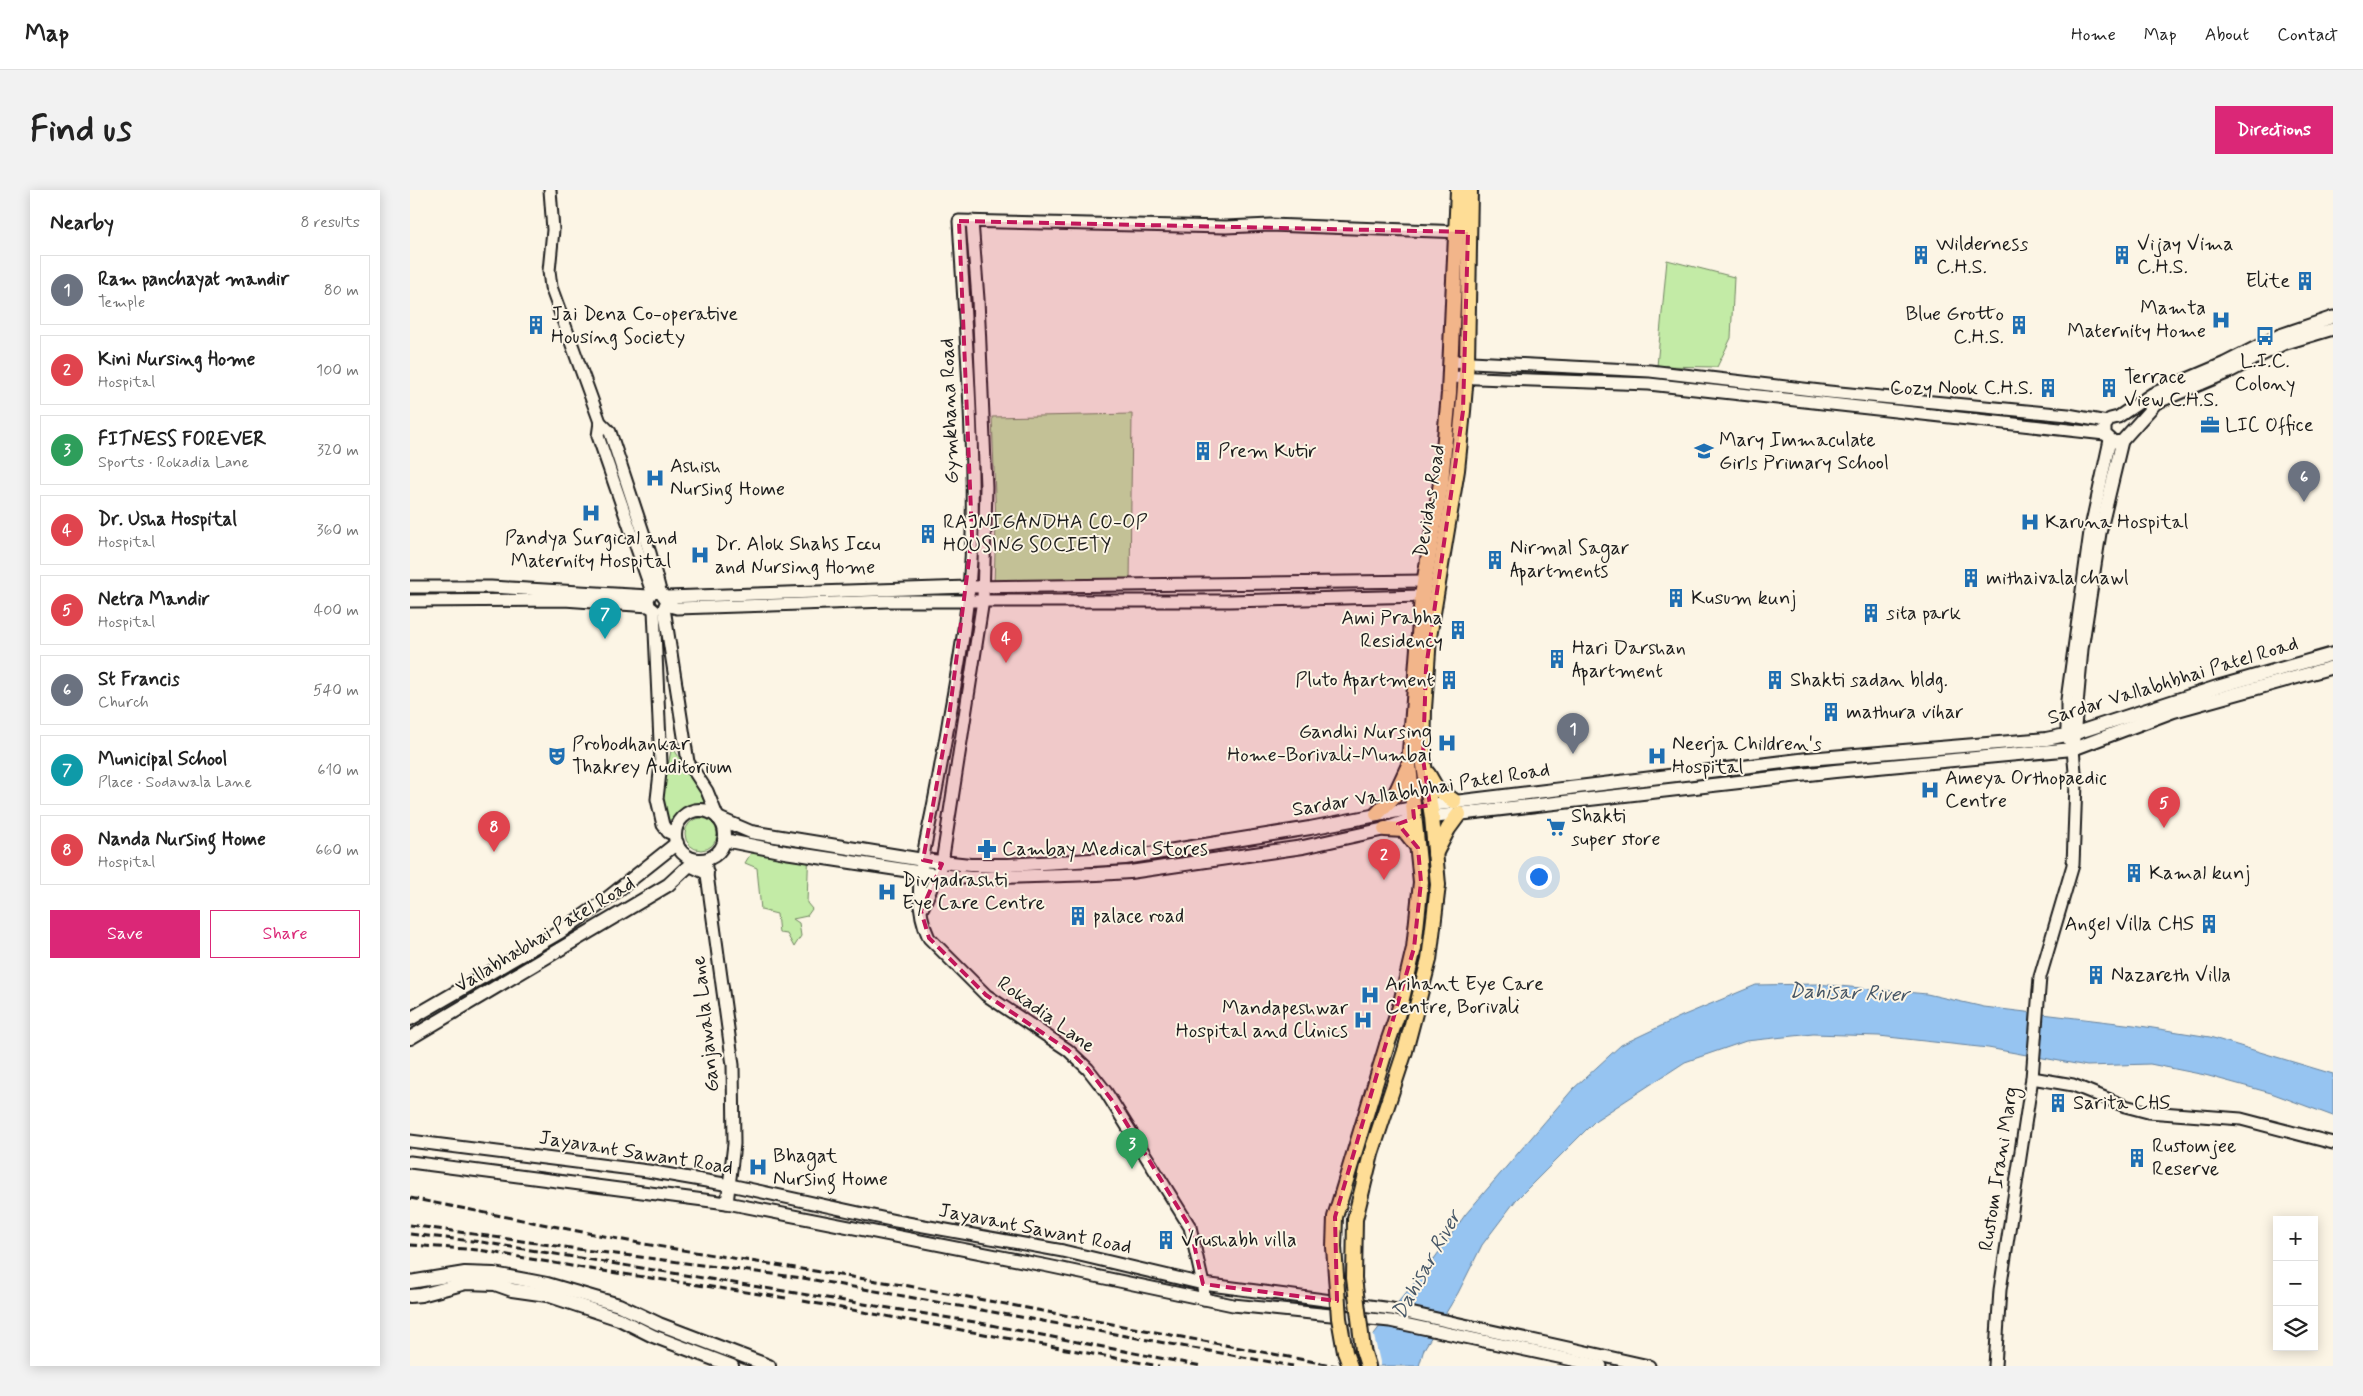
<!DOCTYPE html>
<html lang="en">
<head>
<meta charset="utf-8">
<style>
	body { margin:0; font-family:Mynerve,sans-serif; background:#f2f2f2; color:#222 }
	.controls { position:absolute; right:15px; bottom:15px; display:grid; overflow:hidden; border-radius:0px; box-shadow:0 2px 12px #0003 }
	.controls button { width:45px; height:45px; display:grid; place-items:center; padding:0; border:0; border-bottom:1px solid #e0e0e0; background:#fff; color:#222; font:25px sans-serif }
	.you { position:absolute; left:1128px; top:686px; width:18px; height:18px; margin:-12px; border:4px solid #fff; border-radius:50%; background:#1a73e8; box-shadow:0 0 0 8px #1a73e833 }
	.badge { display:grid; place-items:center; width:32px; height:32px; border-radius:50%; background:#db2777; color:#fff; font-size:16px; font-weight:700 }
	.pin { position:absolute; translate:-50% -41px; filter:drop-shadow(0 1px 2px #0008) }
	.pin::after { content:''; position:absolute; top:26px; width:18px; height:15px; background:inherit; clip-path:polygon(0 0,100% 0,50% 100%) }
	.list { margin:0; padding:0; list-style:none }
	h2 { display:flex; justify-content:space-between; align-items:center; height:65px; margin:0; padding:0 20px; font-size:21px }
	h2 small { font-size:16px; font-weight:400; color:#767676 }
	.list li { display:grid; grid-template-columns:32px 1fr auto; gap:15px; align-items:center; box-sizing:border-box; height:70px; margin:0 10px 10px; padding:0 10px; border:1px solid #e0e0e0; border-radius:0px }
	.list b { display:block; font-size:19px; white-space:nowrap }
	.list p { margin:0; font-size:16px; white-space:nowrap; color:#767676 }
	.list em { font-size:16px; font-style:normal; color:#767676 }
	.actions { display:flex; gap:10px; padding:15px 20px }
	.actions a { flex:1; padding:11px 0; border:1px solid #db2777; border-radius:0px; text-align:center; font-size:18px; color:#db2777 }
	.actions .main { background:#db2777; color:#fff }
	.icon { flex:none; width:28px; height:28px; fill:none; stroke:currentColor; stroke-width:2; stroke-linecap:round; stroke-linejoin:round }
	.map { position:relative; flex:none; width:1923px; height:1176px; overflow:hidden; border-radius:0px }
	header { display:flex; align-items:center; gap:30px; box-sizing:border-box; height:70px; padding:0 25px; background:#fff; border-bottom:1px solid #e0e0e0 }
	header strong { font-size:24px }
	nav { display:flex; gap:28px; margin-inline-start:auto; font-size:18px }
	.intro { display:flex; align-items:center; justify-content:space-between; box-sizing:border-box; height:120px; padding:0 30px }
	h1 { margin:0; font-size:35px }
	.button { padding:12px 22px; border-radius:0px; background:#db2777; color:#fff; font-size:18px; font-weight:700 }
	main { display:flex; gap:30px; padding:0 30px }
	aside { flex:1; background:#fff; border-radius:0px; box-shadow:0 2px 12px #0003 }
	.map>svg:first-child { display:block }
	.green { fill:#c3eba6; stroke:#708461 }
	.water { fill:#96c4f1; stroke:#65819c }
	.pier { fill:#fcf5e5 }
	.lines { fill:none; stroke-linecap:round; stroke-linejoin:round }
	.tertiary-casing { stroke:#1c1c1c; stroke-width:15 }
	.secondary-casing { stroke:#1c1c1c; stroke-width:16 }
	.primary-casing { stroke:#1c1c1c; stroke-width:18 }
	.tertiary { stroke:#fcf5e5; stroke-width:11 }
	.secondary { stroke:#fcf5e5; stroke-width:12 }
	.primary { stroke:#fedd96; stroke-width:14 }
	.rail { stroke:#1c1c1c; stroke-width:3; stroke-dasharray:8 4; stroke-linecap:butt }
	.primary-bridge-casing { stroke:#1c1c1c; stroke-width:18; stroke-linecap:butt }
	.primary-bridge { stroke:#fedd96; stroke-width:14 }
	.marked { fill:#c2185b; fill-opacity:0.2; stroke:#c2185b; stroke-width:4; stroke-dasharray:10 6; stroke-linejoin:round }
	.labels { text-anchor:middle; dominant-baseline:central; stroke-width:4; stroke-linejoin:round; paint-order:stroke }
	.poi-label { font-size:20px; fill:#1c1c1c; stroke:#fcf5e5; text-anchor:start }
	.street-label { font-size:20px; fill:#1c1c1c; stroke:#fcf5e5 }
	.water-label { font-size:21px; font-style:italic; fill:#475767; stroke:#fcf5e5 }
</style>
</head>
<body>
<header>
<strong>Map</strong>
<nav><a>Home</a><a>Map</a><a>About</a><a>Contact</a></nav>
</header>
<div class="intro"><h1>Find us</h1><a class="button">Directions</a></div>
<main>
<aside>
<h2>Nearby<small>8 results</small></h2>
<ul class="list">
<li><span class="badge" style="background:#6b7280">1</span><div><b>Ram panchayat mandir</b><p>Temple</p></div><em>80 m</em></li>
<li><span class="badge" style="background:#e0444e">2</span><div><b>Kini Nursing Home</b><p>Hospital</p></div><em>100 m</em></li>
<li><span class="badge" style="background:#2e9e5b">3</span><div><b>FITNESS FOREVER</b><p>Sports · Rokadia Lane</p></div><em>320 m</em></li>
<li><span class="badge" style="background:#e0444e">4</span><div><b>Dr. Usha Hospital</b><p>Hospital</p></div><em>360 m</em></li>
<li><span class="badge" style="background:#e0444e">5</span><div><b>Netra Mandir</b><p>Hospital</p></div><em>400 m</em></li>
<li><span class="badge" style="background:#6b7280">6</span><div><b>St Francis</b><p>Church</p></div><em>540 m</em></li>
<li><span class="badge" style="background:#0f9aa8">7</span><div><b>Municipal School</b><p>Place · Sodawala Lane</p></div><em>610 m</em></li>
<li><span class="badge" style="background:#e0444e">8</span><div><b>Nanda Nursing Home</b><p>Hospital</p></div><em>660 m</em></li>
</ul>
<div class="actions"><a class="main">Save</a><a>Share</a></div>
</aside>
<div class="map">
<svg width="1923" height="1176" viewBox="0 0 1923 1176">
	<rect width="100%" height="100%" fill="#fcf5e5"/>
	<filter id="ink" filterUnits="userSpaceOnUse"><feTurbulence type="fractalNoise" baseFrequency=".02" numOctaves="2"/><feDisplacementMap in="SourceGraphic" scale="10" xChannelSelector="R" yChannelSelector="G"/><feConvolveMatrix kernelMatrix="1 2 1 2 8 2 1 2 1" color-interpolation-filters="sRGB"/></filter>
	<g filter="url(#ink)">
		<!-- green -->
		<g class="green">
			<polygon points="1257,70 1324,87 1321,148 1307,177 1247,176"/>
			<polygon points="722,224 720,393 584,395 586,332 582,227"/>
			<polygon points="262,556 296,611 258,631 251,609"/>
			<circle cx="291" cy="644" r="16"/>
			<polygon points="353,643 399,654 397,713 402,719 397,726 383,729 389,733 391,746 384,757 377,744 369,743 367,724 351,720 347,678 335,673"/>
		</g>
		<!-- water -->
		<polygon class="water" points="1407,794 1517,804 1574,817 1724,835 1800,847 1923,884 1923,926 1861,903 1795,885 1740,874 1677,876 1578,858 1469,846 1403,844 1336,851 1275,872 1186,930 1106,1010 1072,1055 1048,1103 1014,1159 1009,1176 955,1176 958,1152 989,1111 1019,1076 1055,1025 1163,899 1211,855 1272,826 1346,795"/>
		<!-- pier -->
		<polygon class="pier" points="963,1142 971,1176 953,1176 956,1151"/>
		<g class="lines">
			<!-- tertiary casing -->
			<g class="tertiary-casing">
				<g id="tertiary">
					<polyline points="140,0 143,40 139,81 141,97 190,232 200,242 240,363 250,401 257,411 254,418 278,572 297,601 308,628"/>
					<polyline points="1923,127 1870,145 1815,173 1742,204 1708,227 1700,229 1695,236 1695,244 1704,252 1712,251 1746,213 1819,182 1873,154 1923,139"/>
					<polyline points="1041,171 1240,181 1419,202 1658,225 1697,232"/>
					<polyline points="1040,187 1239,194 1695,244"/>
					<polyline points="190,232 188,246 242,402"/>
					<polyline points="0,397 81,397 239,406"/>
					<polyline points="250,401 242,402 238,409 239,416 244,420 251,574 247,609 253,635 258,642 265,645"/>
					<polyline points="257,407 558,397 1015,391"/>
					<polyline points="0,411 154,410 239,416"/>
					<polyline points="256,415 267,418 478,411 820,411 1012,406"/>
					<polyline points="1660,552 1657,545 1657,510 1680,342 1700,250"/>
					<polyline points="295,670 323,875 324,954 317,1013"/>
					<polyline points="513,717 532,673 573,410 576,297 568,109 562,31"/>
					<polyline points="1622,888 1663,895 1715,916 1738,922 1831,929 1923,953"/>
					<polyline points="0,951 238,981 320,995 486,1031 653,1061 793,1094 982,1119 1239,1176"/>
					<polyline points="0,972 317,1013 638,1076 823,1115 980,1131 1191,1176"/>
					<path d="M794,1109l-1,-15 -13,-57 -84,-135 -18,-23 -20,-19 -82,-55 -57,-57c-19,-38 -5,-87 3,-126 6,-31 12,-62 17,-93 11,-60 22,-123 23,-184 2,-105 -7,-210 -13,-314l267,6 44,-2 193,7"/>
					<polyline points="1585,1176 1590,1100 1622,888 1630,787 1663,675 1666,593 1663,559 1672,459 1690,343 1712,251"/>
				</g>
			</g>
			<!-- secondary casing -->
			<g class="secondary-casing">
				<g id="secondary">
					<polyline points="1020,615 1398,569 1636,549 1666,543 1807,497 1923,464"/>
					<circle cx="290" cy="645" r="25"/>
					<polyline points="1022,627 1425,581 1663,559 1764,521 1923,477"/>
					<polyline points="308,628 341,642 513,670 560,675 598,675 715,668 900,638 1003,618"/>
					<polyline points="314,650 375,662 527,685 561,688 687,684 720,682 893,657 975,639 1004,628"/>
					<polyline points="280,675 297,683"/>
					<polyline points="0,829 150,742 189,715 267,653"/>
					<polyline points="0,848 258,695 285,670"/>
					<polyline points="0,1092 55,1083 84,1084 137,1094 209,1115 249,1134 359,1176"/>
					<polyline points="0,1106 11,1105 56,1093 85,1094 102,1100 137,1105 209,1129 243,1146 322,1176"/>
				</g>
			</g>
			<!-- primary casing -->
			<g class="primary-casing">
				<g id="primary">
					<polyline points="1018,584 1026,598 1044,611"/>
					<polyline points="967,624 985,605 998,577"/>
					<polyline points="975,639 994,640 1006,655"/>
					<polyline points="1025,664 1038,639 1049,624"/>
					<polyline points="977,855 990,817 1004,758 1011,692 999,575 1012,406 1031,293 1039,203 1048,0"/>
					<polyline points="995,861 1019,770 1028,695 1022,627 1013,569 1014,519 1019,447 1047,280 1053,221 1057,172 1060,0"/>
					<polyline points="953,1160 958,1176"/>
					<polyline points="935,1162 940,1176"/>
				</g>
			</g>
			<!-- tertiary -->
			<use href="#tertiary" class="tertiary"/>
			<!-- secondary -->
			<use href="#secondary" class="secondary"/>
			<!-- primary -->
			<use href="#primary" class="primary"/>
			<!-- rail -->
			<g class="rail">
				<polyline points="0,1008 234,1054 499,1096 927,1176"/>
				<polyline points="0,1035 175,1060 393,1088 883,1176"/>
				<polyline points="0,1044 71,1052 565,1132 791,1176"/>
				<polyline points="0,1055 69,1060 173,1078 376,1108"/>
				<polyline points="393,1111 749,1176"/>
			</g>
			<!-- primary-bridge casing -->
			<g class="primary-bridge-casing">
				<g id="primary-bridge">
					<polyline points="953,1160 944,1088 945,1029 961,964 995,861"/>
					<polyline points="935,1162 929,1128 924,1057 925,1027 977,855"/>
				</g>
			</g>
			<!-- primary-bridge -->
			<use href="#primary-bridge" class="primary-bridge"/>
		</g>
	</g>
	<!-- marked area -->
	<path class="marked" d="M549,31l509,11 -5,179 -37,257 -3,91 7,46 -17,3 1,10 -16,6 20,24 3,34 -7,66 -79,269 2,84 -134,-17 -13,-57 -76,-124 -26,-34 -20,-19 -82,-55 -57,-57 -8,-27 21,-47 -19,-4 26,-143 23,-181z"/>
	<!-- icons -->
	<defs>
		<g id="building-bare" transform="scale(1.5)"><path d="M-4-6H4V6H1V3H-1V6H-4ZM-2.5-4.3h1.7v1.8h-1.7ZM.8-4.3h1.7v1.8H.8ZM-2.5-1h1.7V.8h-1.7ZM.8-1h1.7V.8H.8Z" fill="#1f6fb2" stroke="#fcf5e5" stroke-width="2.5" paint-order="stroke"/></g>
		<g id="hospital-bare" transform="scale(1.5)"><path d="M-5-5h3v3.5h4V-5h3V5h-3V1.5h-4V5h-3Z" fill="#1f6fb2" stroke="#fcf5e5" stroke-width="2.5" paint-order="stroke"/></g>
		<g id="bus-bare" transform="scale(1.5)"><path d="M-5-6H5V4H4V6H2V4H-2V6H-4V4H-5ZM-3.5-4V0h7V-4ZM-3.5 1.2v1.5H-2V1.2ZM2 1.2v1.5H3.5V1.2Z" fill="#1f6fb2" stroke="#fcf5e5" stroke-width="2.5" paint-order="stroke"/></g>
		<g id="office-bare" transform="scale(1.5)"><path d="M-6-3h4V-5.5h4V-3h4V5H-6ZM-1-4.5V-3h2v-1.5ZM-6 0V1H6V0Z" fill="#1f6fb2" stroke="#fcf5e5" stroke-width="2.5" paint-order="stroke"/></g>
		<g id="school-bare" transform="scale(1.5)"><path d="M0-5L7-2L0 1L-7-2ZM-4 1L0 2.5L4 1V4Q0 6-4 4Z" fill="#1f6fb2" stroke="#fcf5e5" stroke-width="2.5" paint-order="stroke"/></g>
		<g id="theatre-bare" transform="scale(1.5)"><path d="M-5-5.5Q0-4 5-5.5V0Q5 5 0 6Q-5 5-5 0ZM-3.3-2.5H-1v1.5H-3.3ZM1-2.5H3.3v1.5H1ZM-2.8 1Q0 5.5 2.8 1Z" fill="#1f6fb2" stroke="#fcf5e5" stroke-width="2.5" paint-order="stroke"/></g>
		<g id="supermarket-bare" transform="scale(1.5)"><path d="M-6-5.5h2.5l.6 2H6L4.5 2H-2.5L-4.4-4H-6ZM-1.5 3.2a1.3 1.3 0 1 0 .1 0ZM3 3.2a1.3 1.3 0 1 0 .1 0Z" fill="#1f6fb2" stroke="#fcf5e5" stroke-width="2.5" paint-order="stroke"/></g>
		<g id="pharmacy-bare" transform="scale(1.5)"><path d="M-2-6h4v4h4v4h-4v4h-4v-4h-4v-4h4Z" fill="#1f6fb2" stroke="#fcf5e5" stroke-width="2.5" paint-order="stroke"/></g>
	</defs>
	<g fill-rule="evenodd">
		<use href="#building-bare" x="1511" y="65"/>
		<use href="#building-bare" x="1712" y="65"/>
		<use href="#building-bare" x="1895" y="91"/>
		<use href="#hospital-bare" x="1811" y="130"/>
		<use href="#building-bare" x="126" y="135"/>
		<use href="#building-bare" x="1609" y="135"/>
		<use href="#bus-bare" x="1855" y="146"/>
		<use href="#building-bare" x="1638" y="198"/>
		<use href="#building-bare" x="1699" y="198"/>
		<use href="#office-bare" x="1800" y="235"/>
		<use href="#building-bare" x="793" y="261"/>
		<use href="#school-bare" x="1294" y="261"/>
		<use href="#hospital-bare" x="245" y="288"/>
		<use href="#hospital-bare" x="181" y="323"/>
		<use href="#hospital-bare" x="1620" y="332"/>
		<use href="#building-bare" x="518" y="344"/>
		<use href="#hospital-bare" x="290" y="365"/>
		<use href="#building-bare" x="1085" y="370"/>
		<use href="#building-bare" x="1561" y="388"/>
		<use href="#building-bare" x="1266" y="408"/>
		<use href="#building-bare" x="1461" y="423"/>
		<use href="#building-bare" x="1048" y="440"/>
		<use href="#building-bare" x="1147" y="469"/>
		<use href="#building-bare" x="1039" y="490"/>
		<use href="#building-bare" x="1365" y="490"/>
		<use href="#building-bare" x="1421" y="522"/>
		<use href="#hospital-bare" x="1037" y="553"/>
		<use href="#theatre-bare" x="147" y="566"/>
		<use href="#hospital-bare" x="1247" y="566"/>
		<use href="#hospital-bare" x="1520" y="600"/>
		<use href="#supermarket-bare" x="1146" y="637"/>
		<use href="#pharmacy-bare" x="577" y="659"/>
		<use href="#building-bare" x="1724" y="683"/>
		<use href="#hospital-bare" x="477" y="702"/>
		<use href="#building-bare" x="668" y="726"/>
		<use href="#building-bare" x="1799" y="734"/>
		<use href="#building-bare" x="1686" y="785"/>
		<use href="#hospital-bare" x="960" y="805"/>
		<use href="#hospital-bare" x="953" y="830"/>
		<use href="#building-bare" x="1648" y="913"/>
		<use href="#building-bare" x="1727" y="968"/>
		<use href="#hospital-bare" x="348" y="977"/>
		<use href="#building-bare" x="756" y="1050"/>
	</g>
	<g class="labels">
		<!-- poi labels -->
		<g class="poi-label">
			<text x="1526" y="54">Wilderness<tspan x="1526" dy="23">C.H.S.</tspan></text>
			<text x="1727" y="54">Vijay Vima<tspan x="1727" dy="23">C.H.S.</tspan></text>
			<text x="1880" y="91" text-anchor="end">Elite</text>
			<text x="1796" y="118" text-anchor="end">Mamta<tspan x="1796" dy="23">Maternity Home</tspan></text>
			<text x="141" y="124">Jai Dena Co-operative<tspan x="141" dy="23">Housing Society</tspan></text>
			<text x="1594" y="124" text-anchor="end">Blue Grotto<tspan x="1594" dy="23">C.H.S.</tspan></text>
			<text x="1855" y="171" text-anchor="middle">L.I.C.<tspan x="1855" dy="23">Colony</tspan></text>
			<text x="1714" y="187">Terrace<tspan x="1714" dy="23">View C.H.S.</tspan></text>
			<text x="1623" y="198" text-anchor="end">Cozy Nook C.H.S.</text>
			<text x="1815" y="235">LIC Office</text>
			<text x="1309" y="250">Mary Immaculate<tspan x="1309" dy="23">Girls Primary School</tspan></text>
			<text x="808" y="261">Prem Kutir</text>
			<text x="260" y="276">Ashish<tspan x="260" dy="23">Nursing Home</tspan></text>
			<text x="533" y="332">RAJNIGANDHA CO-OP<tspan x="533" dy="23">HOUSING SOCIETY</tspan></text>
			<text x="1635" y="332">Karuna Hospital</text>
			<text x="181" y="348" text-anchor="middle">Pandya Surgical and<tspan x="181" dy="23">Maternity Hospital</tspan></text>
			<text x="305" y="354">Dr. Alok Shahs Iccu<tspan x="305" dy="23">and Nursing Home</tspan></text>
			<text x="1100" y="358">Nirmal Sagar<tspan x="1100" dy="23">Apartments</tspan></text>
			<text x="1576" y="388">mithaivala chawl</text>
			<text x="1281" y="408">Kusum kunj</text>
			<text x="1476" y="423">sita park</text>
			<text x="1033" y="428" text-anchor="end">Ami Prabha<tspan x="1033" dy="23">Residency</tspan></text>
			<text x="1162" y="458">Hari Darshan<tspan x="1162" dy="23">Apartment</tspan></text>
			<text x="1024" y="490" text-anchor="end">Pluto Apartment</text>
			<text x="1380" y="490">Shakti sadan bldg.</text>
			<text x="1436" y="522">mathura vihar</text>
			<text x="1022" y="542" text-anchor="end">Gandhi Nursing<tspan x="1022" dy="23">Home-Borivali-Mumbai</tspan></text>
			<text x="162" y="554">Probodhankar<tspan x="162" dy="23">Thakrey Auditorium</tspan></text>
			<text x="1262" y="554">Neerja Children's<tspan x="1262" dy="23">Hospital</tspan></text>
			<text x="1535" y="588">Ameya Orthopaedic<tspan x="1535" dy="23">Centre</tspan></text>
			<text x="1161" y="626">Shakti<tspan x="1161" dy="23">super store</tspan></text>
			<text x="592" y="659">Cambay Medical Stores</text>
			<text x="1739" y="683">Kamal kunj</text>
			<text x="492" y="690">Divyadrashti<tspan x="492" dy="23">Eye Care Centre</tspan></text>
			<text x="683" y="726">palace road</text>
			<text x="1784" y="734" text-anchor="end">Angel Villa CHS</text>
			<text x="1701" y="785">Nazareth Villa</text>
			<text x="975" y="794">Arihant Eye Care<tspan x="975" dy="23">Centre, Borivali</tspan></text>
			<text x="938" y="818" text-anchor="end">Mandapeshwar<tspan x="938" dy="23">Hospital and Clinics</tspan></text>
			<text x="1663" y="913">Sarita CHS</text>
			<text x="1742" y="956">Rustomjee<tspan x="1742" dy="23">Reserve</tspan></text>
			<text x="363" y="966">Bhagat<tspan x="363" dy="23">Nursing Home</tspan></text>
			<text x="771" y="1050">Vrushabh villa</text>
		</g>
		<!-- street labels -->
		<g class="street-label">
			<text transform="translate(540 221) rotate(-92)">Gymkhana Road</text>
			<text transform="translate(1020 311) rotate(-81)">Devidas Road</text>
			<text transform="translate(1763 491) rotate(-17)">Sardar Vallabhbhai Patel Road</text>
			<text transform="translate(1011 600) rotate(-9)">Sardar Vallabhbhai Patel Road</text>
			<text transform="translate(135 745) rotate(-31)">Vallabhabhai Patel Road</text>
			<text transform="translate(636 825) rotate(36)">Rokadia Lane</text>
			<text transform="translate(296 834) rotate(-96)">Ganjawala Lane</text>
			<text transform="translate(226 963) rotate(9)">Jayavant Sawant Road</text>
			<text transform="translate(1589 979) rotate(-81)">Rustom Irani Marg</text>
			<text transform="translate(625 1039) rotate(11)">Jayavant Sawant Road</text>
		</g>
		<!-- water labels -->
		<g class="water-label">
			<text transform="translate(1439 803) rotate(2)">Dahisar River</text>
			<text transform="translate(1017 1075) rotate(-61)">Dahisar River</text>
		</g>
	</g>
</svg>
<div class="controls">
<button>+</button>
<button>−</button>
<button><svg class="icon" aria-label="layers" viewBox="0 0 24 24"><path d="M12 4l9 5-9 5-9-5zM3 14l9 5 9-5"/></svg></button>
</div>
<div class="you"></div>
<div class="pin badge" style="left:1163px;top:564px;background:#6b7280">1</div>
<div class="pin badge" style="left:974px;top:690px;background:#e0444e">2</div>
<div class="pin badge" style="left:722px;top:979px;background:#2e9e5b">3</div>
<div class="pin badge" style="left:596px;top:473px;background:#e0444e">4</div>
<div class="pin badge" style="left:1754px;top:638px;background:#e0444e">5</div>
<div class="pin badge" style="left:1894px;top:312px;background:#6b7280">6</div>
<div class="pin badge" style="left:195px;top:449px;background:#0f9aa8">7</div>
<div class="pin badge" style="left:84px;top:662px;background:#e0444e">8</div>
</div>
</main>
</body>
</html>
